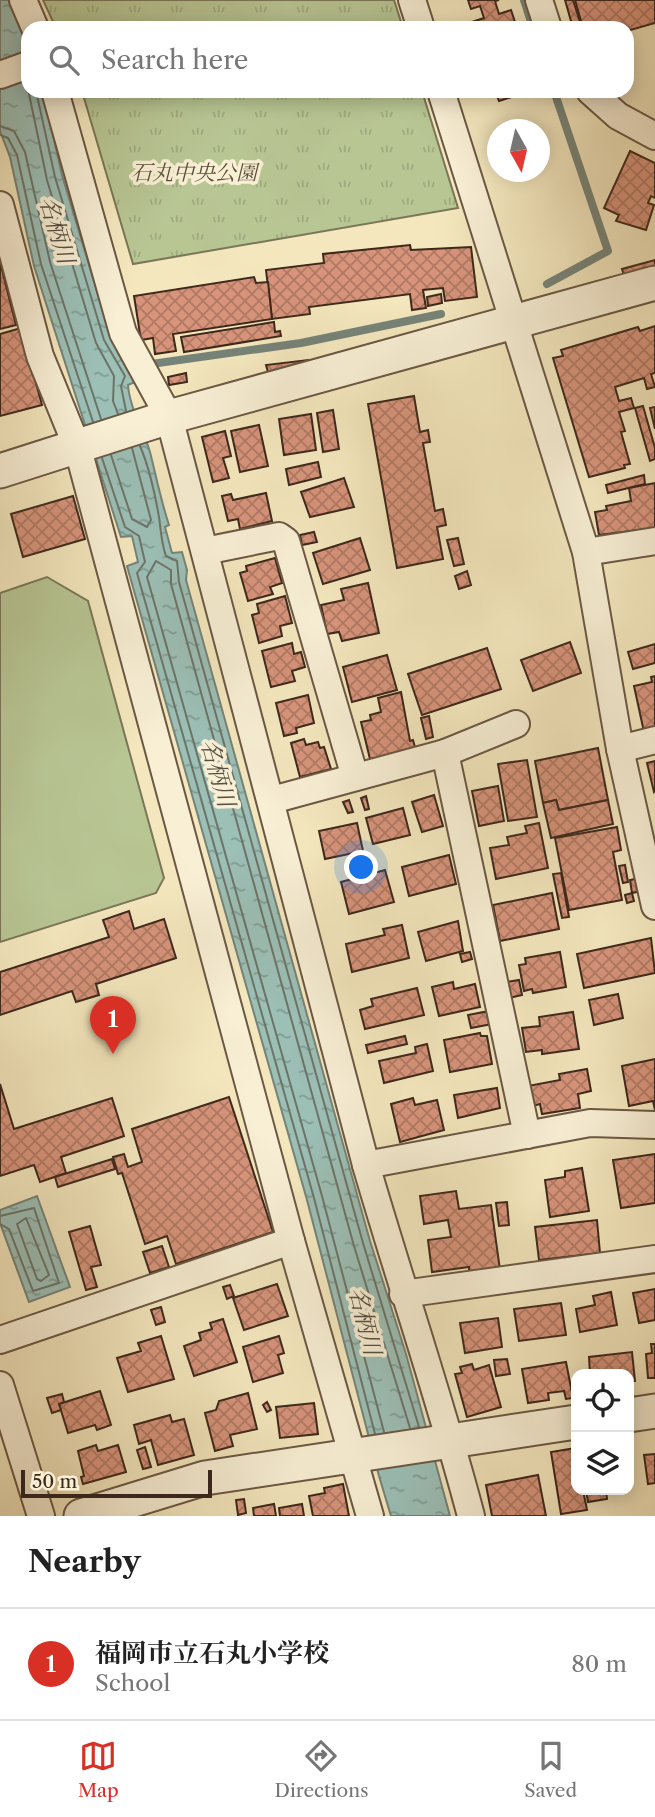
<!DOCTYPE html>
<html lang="en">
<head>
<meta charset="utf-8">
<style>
	body { margin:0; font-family:"Libre Caslon Text","Noto Serif JP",serif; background:#f2f2f2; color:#222 }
	.controls { position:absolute; right:21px; bottom:21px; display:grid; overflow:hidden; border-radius:14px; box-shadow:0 4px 18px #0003 }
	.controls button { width:63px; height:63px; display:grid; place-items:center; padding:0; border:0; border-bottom:2px solid #e0e0e0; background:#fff; color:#222; font:35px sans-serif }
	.compass { position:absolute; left:487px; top:119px; width:63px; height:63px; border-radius:50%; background:#fff; box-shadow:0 4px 18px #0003; rotate:172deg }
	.scale { position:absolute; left:21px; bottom:18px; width:191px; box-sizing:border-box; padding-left:7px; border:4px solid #3d281b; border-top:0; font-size:19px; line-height:24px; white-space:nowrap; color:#3d281b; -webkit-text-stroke:5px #f8efd5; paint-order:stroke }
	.you { position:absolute; left:362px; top:868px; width:24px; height:24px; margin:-18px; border:5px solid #fff; border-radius:50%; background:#1a73e8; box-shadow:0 0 0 10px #1a73e833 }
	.badge { display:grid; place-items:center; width:46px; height:46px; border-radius:50%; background:#d93025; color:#fff; font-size:23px; font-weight:700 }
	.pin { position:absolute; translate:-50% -58px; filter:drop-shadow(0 2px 4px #0008) }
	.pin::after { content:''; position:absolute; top:37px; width:24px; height:21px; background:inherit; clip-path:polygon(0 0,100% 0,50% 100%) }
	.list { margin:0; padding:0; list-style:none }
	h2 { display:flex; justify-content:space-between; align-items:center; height:91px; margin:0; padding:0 28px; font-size:30px }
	h2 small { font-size:23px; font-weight:400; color:#767676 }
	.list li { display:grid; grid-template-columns:46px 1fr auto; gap:21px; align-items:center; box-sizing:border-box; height:112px; padding:0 28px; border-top:2px solid #e0e0e0 }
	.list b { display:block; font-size:26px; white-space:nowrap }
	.list p { margin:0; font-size:23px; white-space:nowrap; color:#767676 }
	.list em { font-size:23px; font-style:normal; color:#767676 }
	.icon { flex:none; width:38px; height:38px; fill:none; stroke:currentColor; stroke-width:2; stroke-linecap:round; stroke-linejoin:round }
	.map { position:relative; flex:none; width:655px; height:1516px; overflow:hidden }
	.search { position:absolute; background:#fff; box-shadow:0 4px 18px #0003; left:21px; right:21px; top:21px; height:77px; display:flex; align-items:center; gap:18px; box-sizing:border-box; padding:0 24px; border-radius:21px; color:#767676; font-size:26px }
	.sheet { height:203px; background:#fff }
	nav { display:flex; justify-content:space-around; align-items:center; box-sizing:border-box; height:98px; border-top:2px solid #e0e0e0; background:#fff; font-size:19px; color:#767676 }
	nav a { display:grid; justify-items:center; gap:4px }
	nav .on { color:#d93025 }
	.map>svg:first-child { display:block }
	.park { fill:url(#park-tufts); stroke:#7a7758; stroke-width:2 }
	.garden { fill:#b8c694; stroke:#7a7758; stroke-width:2 }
	.water { fill:url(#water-ripples); stroke:#768378; stroke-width:2 }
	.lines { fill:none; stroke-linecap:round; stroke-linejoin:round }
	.shore { stroke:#6c7468; stroke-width:2 }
	.stream { stroke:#768378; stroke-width:8 }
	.building { fill:url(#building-cross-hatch); stroke:#3d281b; stroke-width:2 }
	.minor-casing { stroke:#6b5844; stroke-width:30 }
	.tertiary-casing { stroke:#6b5844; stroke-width:37 }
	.minor { stroke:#f8efd5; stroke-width:26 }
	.tertiary { stroke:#f8efd5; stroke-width:33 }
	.labels { text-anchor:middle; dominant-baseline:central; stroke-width:7; stroke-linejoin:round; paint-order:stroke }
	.park-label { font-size:21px; font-style:italic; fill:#5c5039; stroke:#f8efd5 }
	.water-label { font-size:23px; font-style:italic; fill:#554e42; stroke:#f8efd5 }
</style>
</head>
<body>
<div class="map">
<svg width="655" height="1516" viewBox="0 0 655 1516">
	<defs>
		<pattern id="park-tufts" width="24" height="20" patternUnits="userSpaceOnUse" patternTransform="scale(1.75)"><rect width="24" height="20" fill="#b8c694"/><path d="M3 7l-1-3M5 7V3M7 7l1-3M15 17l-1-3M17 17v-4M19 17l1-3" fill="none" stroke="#9faa7f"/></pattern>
		<pattern id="water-ripples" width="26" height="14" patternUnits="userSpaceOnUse" patternTransform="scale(1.75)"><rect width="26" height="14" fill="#9cbfb6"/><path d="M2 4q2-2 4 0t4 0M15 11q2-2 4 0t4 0" fill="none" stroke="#809b93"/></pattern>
		<pattern id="building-cross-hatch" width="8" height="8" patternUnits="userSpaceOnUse" patternTransform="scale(1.75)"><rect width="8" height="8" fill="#d7947b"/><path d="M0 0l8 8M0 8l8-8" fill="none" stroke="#b07964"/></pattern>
	</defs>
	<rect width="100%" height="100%" fill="#f4e7be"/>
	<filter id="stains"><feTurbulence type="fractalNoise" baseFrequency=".00286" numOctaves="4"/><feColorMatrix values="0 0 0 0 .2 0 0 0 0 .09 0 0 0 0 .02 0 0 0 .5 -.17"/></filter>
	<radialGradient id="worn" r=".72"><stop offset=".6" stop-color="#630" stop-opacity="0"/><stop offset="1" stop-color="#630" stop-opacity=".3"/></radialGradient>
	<!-- park -->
	<g class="park">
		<polygon points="43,0 394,0 403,28 56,28"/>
		<polygon points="82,91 422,91 458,208 133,264"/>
	</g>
	<!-- garden -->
	<polygon class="garden" points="47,577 88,601 164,878 156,893 0,942 0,593"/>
	<!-- water -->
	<g class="water">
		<path d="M0,0h14l14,38v53h15l19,84 49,163 24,44 -7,3c2,24 15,44 22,67 6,24 11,49 19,73l-4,2 7,26 10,-1 5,18 -1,10 184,661 36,113 44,162h-59l-12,-40 -72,-276 -180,-634 11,-4 -6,-26 -11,1 -87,-271 -24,-109 -10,-26z"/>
		<polygon points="37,1196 70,1287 29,1302 0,1223 0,1210"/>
	</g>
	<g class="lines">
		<!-- shore -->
		<g class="shore">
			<polyline points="28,89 47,180 96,343 114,376 113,401 118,414"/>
			<polyline points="36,91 55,177 104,340 125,376 121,386 126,411"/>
			<polyline points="0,126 14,131 25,152 50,262 101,419"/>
			<polyline points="0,135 8,138 17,155 41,264 93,422"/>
			<path d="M140,446c9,21 15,48 19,71 2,13 2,25 7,39l11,5 2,21 184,661 56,184"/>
			<polyline points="111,455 132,519 147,527 151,520 132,448"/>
			<polyline points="102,458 125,527 139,536 145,562 137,573 314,1198 375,1434"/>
			<polyline points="0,1216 34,1208 59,1283 33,1291 9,1229 0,1224"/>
			<polygon points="26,1218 49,1275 41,1281 37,1279 17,1224"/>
			<polyline points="384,1432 322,1196 147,577 156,561 171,570 171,584 354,1246 410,1428"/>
		</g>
		<!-- stream -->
		<g class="stream">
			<polyline points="524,0 533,28"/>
			<polyline points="547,284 608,251 554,91"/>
			<polyline points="144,365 301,343 441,314"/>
		</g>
	</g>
	<!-- building -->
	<g class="building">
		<polygon points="468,0 499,0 495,1 499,14 511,10 517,28 474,28 472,22 484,18 480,6 471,9"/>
		<polygon points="565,0 573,0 582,28 573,28"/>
		<polygon points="575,0 655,0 655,23 627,31 627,28 583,28"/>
		<polygon points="495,91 530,91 499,101"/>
		<polygon points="630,151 655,163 655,198 651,196 648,203 654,205 646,230 616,221 619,215 604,208"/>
		<polygon points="410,245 411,250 471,247 477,297 445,301 443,288 423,290 426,308 412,310 410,294 309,307 310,314 272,319 266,270 324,263 323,254"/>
		<polygon points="655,260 655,273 626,282 622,269"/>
		<polygon points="0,262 16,325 0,329"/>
		<polygon points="254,277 256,283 268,282 272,319 173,334 176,351 155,354 153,338 141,340 134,296"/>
		<polygon points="441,294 442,303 428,306 427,297"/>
		<polygon points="274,322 275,332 280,331 281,336 184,352 181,337"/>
		<polygon points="655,326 655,373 651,374 655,387 647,389 644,378 615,387 619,401 631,398 634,408 619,412 625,431 621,432 630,464 624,465 625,468 589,477 553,358 563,356 561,350 638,327 640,331"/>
		<polygon points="21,328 42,405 0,416 0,334"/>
		<polygon points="308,360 309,369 270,379 266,365"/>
		<polygon points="186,373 187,382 169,385 168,377"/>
		<polygon points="414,396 420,432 428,430 430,442 423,443 435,511 443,509 446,525 437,527 443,559 397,568 368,404"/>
		<polygon points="643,406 655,448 655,459 650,461 635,408"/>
		<polygon points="655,407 655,429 650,408"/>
		<polygon points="333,410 339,449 323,452 317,413"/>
		<polygon points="311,414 316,450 284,455 279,419"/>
		<polygon points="259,425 268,466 240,472 231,431"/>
		<polygon points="225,431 231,456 223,458 229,478 213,482 202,437"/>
		<polygon points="318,462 321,477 289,485 286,469"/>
		<polygon points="644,475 645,484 608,493 606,485"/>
		<polygon points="344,478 354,507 310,517 301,492"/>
		<polygon points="655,483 655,528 599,535 595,512 607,510 606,506 631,501 629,488"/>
		<polygon points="266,493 272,521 240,529 238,519 228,521 222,496 231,494 233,500"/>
		<polygon points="73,496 85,539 23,557 11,514"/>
		<polygon points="314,532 317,542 302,545 300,535"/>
		<polygon points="360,538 370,570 323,584 313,553"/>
		<polygon points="458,538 464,564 454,566 447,540"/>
		<polygon points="275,558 282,583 270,587 273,594 248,601 240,573 247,571 246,566"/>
		<polygon points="467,571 471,585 459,589 455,576"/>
		<polygon points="368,583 379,633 342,641 339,632 327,634 321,605 344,600 341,589"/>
		<polygon points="285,596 292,623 280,626 282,636 259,643 252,615 259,613 257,604"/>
		<polygon points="570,642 581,673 533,691 521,660"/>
		<polygon points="292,643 294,654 301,652 305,667 292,671 295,681 271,687 262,651"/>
		<polygon points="655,644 655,663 633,669 628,652"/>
		<polygon points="487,648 501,689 422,715 408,674"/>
		<polygon points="387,655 397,690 352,702 343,667"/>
		<polygon points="655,676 655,730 644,732 634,686 652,682 651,677"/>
		<polygon points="401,692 410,741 413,740 416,751 370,759 361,722 371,720 370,715 381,712 378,698"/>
		<polygon points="308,695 314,723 296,728 297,733 284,736 276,703"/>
		<polygon points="429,716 433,737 426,739 421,718"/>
		<polygon points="304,739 306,745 318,742 320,748 324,747 331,769 300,777 291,743"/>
		<polygon points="598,748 608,800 559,810 556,800 543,803 535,761"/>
		<polygon points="527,760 537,817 508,821 498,764"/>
		<polygon points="655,761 655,791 654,792 647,763"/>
		<polygon points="498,786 504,821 479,826 472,791"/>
		<polygon points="434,795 443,826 422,832 412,802"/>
		<polygon points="366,796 369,809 365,810 361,798"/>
		<polygon points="349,800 353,812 348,813 343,802"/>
		<polygon points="556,800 559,810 608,800 613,824 551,838 543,803"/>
		<polygon points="403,808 410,835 373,844 366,818"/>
		<polygon points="357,823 363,851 325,859 319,831"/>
		<polygon points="539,823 548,868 496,879 490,848 509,845 507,837 527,833 525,826"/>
		<polygon points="617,827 621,850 613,852 622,900 569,910 555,838"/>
		<polygon points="449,855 456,884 409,896 402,867"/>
		<polygon points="625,865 628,882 623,883 619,866"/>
		<polygon points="385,870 394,902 349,914 341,882"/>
		<polygon points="561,873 569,917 562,918 553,874"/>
		<polygon points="640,878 642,891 632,893 630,880"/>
		<polygon points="552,893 559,929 500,941 493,905"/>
		<polygon points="632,893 634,901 627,903 625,895"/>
		<polygon points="129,911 134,929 164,919 176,958 96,984 99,995 76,1002 72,991 0,1015 0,972 109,937 103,920"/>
		<polygon points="458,921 463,951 426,961 418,932"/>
		<polygon points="402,925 409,958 352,972 346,944 385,935 383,929"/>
		<polygon points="651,938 655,973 584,988 577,954"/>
		<polygon points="470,952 472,959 462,962 460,954"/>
		<polygon points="560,952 566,987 533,993 532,989 524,991 519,965 526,964 525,958"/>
		<polygon points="519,980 522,995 509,998 506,982"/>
		<polygon points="453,982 454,989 475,984 480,1007 439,1016 432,987"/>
		<polygon points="417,988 424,1015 365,1029 360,1010 373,1006 371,999"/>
		<polygon points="618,994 623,1018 594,1025 589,1000"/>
		<polygon points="489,1011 492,1024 471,1028 468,1015"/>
		<polygon points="573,1012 579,1049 542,1054 542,1050 526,1052 522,1028 540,1026 539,1017"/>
		<polygon points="480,1033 481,1036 487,1036 492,1064 450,1072 444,1040"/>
		<polygon points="405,1036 407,1044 368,1053 366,1045"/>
		<polygon points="427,1044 433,1071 384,1083 379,1061 416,1053 415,1047"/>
		<polygon points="655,1059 655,1110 653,1101 629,1106 622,1066"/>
		<polygon points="587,1069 591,1091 578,1094 580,1108 542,1114 540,1104 532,1106 528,1086 560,1080 559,1074"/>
		<polygon points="0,1084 14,1129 112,1098 124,1136 61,1157 66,1173 40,1182 34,1165 0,1176"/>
		<polygon points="497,1088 500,1108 458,1118 454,1095"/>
		<polygon points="229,1097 273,1232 176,1264 167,1236 145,1244 122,1173 118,1174 113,1157 124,1154 128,1167 142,1162 132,1129"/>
		<polygon points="413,1098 415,1105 437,1100 444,1130 400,1142 391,1104"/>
		<polygon points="655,1154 655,1203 621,1208 613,1160"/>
		<polygon points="112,1159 115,1169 58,1187 55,1177"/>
		<polygon points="582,1168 589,1211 550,1217 545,1180 565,1177 565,1171"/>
		<polygon points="456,1191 459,1209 491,1205 500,1270 469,1274 469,1267 432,1272 428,1240 451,1237 448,1220 424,1224 420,1196"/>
		<polygon points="507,1202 509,1225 499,1226 496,1203"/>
		<polygon points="597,1220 600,1253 539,1260 535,1227"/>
		<polygon points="90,1226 101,1265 91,1267 97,1287 86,1290 69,1232"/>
		<polygon points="162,1246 169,1267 150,1273 143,1252"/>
		<polygon points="277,1284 288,1316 244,1330 233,1298"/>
		<polygon points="230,1285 234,1296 227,1299 223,1287"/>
		<polygon points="655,1289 655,1320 639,1323 633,1293"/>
		<polygon points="611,1292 617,1325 580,1332 576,1309 595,1305 593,1296"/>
		<polygon points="561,1303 566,1335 519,1341 514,1309"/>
		<polygon points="161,1307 165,1322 156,1325 151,1310"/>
		<polygon points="498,1318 502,1347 465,1353 460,1323"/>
		<polygon points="223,1319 237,1362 194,1376 184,1346 201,1340 199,1333 212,1329 210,1323"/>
		<polygon points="161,1336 174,1379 128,1392 117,1358 141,1351 138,1343"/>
		<polygon points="279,1336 284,1353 278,1355 283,1373 253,1382 243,1347"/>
		<polygon points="651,1344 655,1344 655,1378 648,1378 646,1354 652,1353"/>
		<polygon points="632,1352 635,1381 629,1382 629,1374 590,1374 589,1357"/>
		<polygon points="507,1359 510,1374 496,1376 494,1360"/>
		<polygon points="566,1362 573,1398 566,1399 564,1391 548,1393 549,1400 528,1403 522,1369"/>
		<polygon points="472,1364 474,1370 489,1365 501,1407 467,1417 455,1374 462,1373 460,1367"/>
		<polygon points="100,1391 111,1425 97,1430 95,1425 68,1433 59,1404"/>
		<polygon points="248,1393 257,1429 230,1435 233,1446 215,1451 205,1413 216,1410 219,1401"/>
		<polygon points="62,1394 64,1402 59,1404 61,1410 52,1413 47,1398"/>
		<polygon points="267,1402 271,1410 267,1412 263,1405"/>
		<polygon points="314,1403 318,1434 280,1438 276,1407"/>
		<polygon points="170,1415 172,1422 184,1419 194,1455 158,1465 151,1440 139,1444 134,1425"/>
		<polygon points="96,1445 98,1451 118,1445 126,1472 83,1484 81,1477 84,1476 78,1451"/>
		<polygon points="145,1447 151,1467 143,1469 137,1450"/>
		<polygon points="576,1448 576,1490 583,1490 587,1510 561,1514 551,1452"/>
		<polygon points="655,1454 655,1483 648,1484 644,1455"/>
		<polygon points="538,1475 546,1516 492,1516 486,1485"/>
		<polygon points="343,1484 349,1516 313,1516 309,1496 325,1493 324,1488"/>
		<polygon points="586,1490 606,1490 607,1499 588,1502"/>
		<polygon points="244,1499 246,1513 238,1515 236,1500"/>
		<polygon points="274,1504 276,1516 254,1516 253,1508"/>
		<polygon points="302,1504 304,1516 280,1516 279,1508"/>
	</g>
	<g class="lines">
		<!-- minor casing -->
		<g class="minor-casing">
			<g id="minor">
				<polyline points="23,0 35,28"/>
				<polyline points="412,0 421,28"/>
				<polyline points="539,0 548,28"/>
				<polyline points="0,75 28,65"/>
				<polyline points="55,91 123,333 169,417 366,1165"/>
				<polyline points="441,91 586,552 620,749 655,906"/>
				<polyline points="590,91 618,116 655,136"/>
				<polyline points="0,205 40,356 78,449 291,1241 370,1516"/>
				<polyline points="205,551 279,536 286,541 355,777"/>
				<polyline points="586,552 655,541"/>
				<polyline points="620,749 655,740"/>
				<polyline points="445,753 527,1135"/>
				<polyline points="272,800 445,753 516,724"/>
				<polyline points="403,1294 655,1259"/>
				<polyline points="0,1340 291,1241"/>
				<polyline points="0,1385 41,1516"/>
				<path d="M471,1516c-31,-118 -71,-234 -105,-351l224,-42 65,2"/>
			</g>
		</g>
		<!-- tertiary casing -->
		<g class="tertiary-casing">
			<g id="tertiary">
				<polyline points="0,471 169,417 655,283"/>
				<polyline points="629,1415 655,1411"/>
				<polyline points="81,1516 205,1478 576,1422"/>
			</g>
		</g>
		<!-- minor -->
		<use href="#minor" class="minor"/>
		<!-- tertiary -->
		<use href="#tertiary" class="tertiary"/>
	</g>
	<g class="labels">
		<!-- park labels -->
		<g class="park-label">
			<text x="194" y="172">石丸中央公園</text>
		</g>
		<!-- water labels -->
		<g class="water-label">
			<text transform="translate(57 230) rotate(73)">名柄川</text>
			<text transform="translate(218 773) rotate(74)">名柄川</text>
			<text transform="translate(365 1321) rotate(76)">名柄川</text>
		</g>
	</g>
	<rect width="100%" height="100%" filter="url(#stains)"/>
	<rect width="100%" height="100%" fill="url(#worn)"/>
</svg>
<div class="controls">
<button><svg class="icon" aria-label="locate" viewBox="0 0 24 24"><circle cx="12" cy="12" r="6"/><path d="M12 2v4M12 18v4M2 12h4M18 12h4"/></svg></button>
<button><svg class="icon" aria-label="layers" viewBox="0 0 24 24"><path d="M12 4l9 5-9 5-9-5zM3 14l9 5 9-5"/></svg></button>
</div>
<svg class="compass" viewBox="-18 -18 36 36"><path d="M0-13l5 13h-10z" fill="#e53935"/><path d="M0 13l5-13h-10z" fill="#767676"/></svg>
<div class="scale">50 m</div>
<div class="you"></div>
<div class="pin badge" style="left:113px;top:1054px">1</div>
<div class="search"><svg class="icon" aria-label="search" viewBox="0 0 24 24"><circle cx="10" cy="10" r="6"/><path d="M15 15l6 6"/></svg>Search here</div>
</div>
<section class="sheet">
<h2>Nearby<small></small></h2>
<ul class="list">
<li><span class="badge">1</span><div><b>福岡市立石丸小学校</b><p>School</p></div><em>80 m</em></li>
</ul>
</section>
<nav>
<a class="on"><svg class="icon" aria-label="map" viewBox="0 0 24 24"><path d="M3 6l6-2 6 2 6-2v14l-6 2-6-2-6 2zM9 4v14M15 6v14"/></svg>Map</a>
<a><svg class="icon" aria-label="directions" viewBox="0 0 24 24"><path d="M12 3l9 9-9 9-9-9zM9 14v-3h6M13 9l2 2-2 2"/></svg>Directions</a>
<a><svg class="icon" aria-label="saved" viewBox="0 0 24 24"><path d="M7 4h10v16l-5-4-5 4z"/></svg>Saved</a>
</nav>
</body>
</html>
